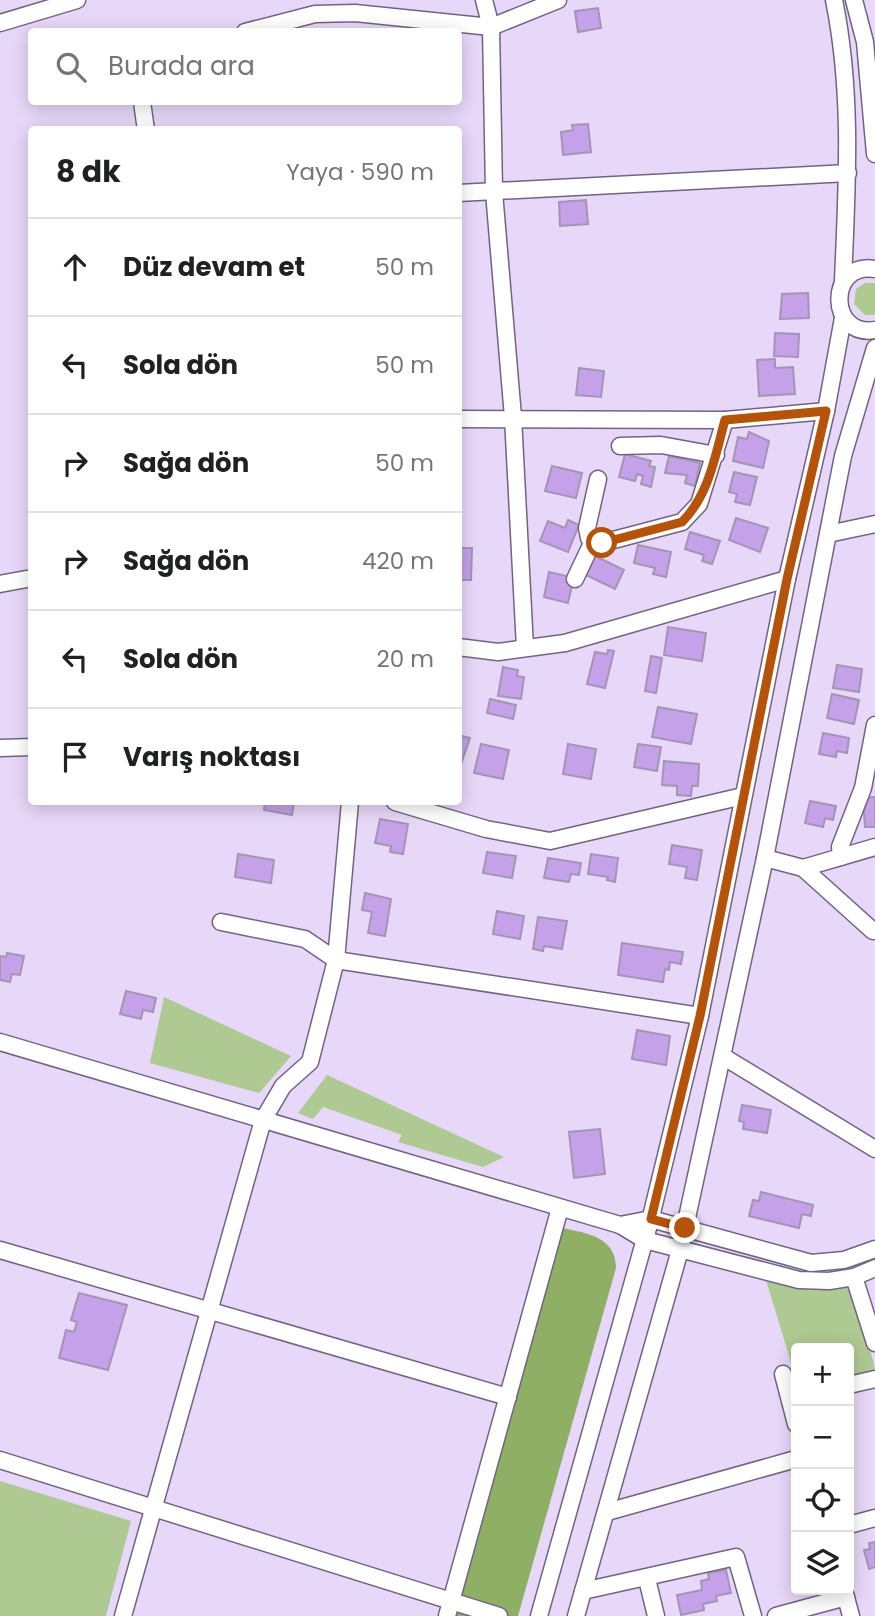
<!DOCTYPE html>
<html lang="tr">
<head>
<meta charset="utf-8">
<style>
	body { margin:0; font-family:Poppins,sans-serif; background:#f2f2f2; color:#202124 }
	.controls { position:absolute; right:21px; bottom:21px; display:grid; overflow:hidden; border-radius:7px; box-shadow:0 4px 18px #0003 }
	.controls button { width:63px; height:63px; display:grid; place-items:center; padding:0; border:0; border-bottom:2px solid #e0e0e0; background:#fff; color:#202124; font:35px sans-serif }
	.stop { position:absolute; width:21px; height:21px; margin:-16px; border:5px solid #b45309; border-radius:50%; background:#fff }
	.stop.end { background:#b45309; border-color:#fff; box-shadow:0 2px 7px #0008 }
	.list { margin:0; padding:0; list-style:none }
	h2 { display:flex; justify-content:space-between; align-items:center; height:91px; margin:0; padding:0 28px; font-size:30px }
	h2 small { font-size:23px; font-weight:400; color:#757577 }
	.list li { display:grid; grid-template-columns:46px 1fr auto; gap:21px; align-items:center; box-sizing:border-box; height:98px; padding:0 28px; border-top:2px solid #e0e0e0 }
	.list b { display:block; font-size:26px; white-space:nowrap }
	.list em { font-size:23px; font-style:normal; color:#757577 }
	.icon { flex:none; width:38px; height:38px; fill:none; stroke:currentColor; stroke-width:2; stroke-linecap:round; stroke-linejoin:round }
	.map { position:relative; flex:none; width:875px; height:1616px; overflow:hidden }
	.search { position:absolute; background:#fff; box-shadow:0 4px 18px #0003; left:28px; top:28px; width:434px; height:77px; display:flex; align-items:center; gap:18px; box-sizing:border-box; padding:0 24px; border-radius:7px; color:#757577; font-size:26px }
	.panel { position:absolute; background:#fff; box-shadow:0 4px 18px #0003; left:28px; top:126px; width:434px; height:679px; border-radius:7px }
	.map>svg:first-child { display:block }
	.green { fill:#afc993 }
	.forest { fill:#8eaf64 }
	.building { fill:#c5a1e9; stroke:#a395b3; stroke-width:2 }
	.lines { fill:none; stroke-linecap:round; stroke-linejoin:round }
	.minor-casing { stroke:#726480; stroke-width:19 }
	.minor { stroke:#fff; stroke-width:16 }
	.route { stroke:#b45309; stroke-width:9 }
</style>
</head>
<body>
<div class="map">
<svg width="875" height="1616" viewBox="0 0 875 1616">
	<rect width="100%" height="100%" fill="#e7d7f8"/>
	<!-- green -->
	<g class="green">
		<polygon points="865,283 875,283 875,315 865,315 854,304 856,289"/>
		<polygon points="164,997 291,1056 259,1093 150,1063"/>
		<polygon points="327,1075 504,1157 483,1167 398,1142 402,1135 323,1107 313,1119 298,1113"/>
		<polygon points="766,1280 809,1290 856,1287 875,1370 849,1377 849,1348 796,1348 796,1379"/>
		<polygon points="0,1481 131,1521 106,1616 0,1616"/>
	</g>
	<!-- forest -->
	<path class="forest" d="M562,1228c25,5 54,9 54,40l-98,348h-63z"/>
	<!-- building -->
	<g class="building">
		<polygon points="598,8 601,28 578,32 575,11"/>
		<polygon points="588,124 591,152 563,155 561,132 573,130 572,125"/>
		<polygon points="586,200 588,224 560,226 559,202"/>
		<polygon points="808,293 809,318 780,319 782,294"/>
		<polygon points="775,333 799,334 798,357 774,356"/>
		<polygon points="775,359 775,368 793,367 795,394 759,396 757,360"/>
		<polygon points="579,368 604,371 601,397 576,395"/>
		<polygon points="749,432 769,441 763,468 733,461 738,437 747,439"/>
		<polygon points="625,454 651,461 649,466 655,467 651,487 641,484 643,476 637,474 635,481 619,477"/>
		<polygon points="669,456 700,463 695,486 685,483 687,475 665,473"/>
		<polygon points="552,466 582,473 576,498 545,491"/>
		<polygon points="734,472 757,477 750,505 735,502 737,494 729,492"/>
		<polygon points="736,518 768,528 760,552 729,540"/>
		<polygon points="568,520 579,525 568,552 540,541 548,521 565,528"/>
		<polygon points="690,532 720,541 712,564 702,561 704,555 685,549"/>
		<polygon points="638,545 671,552 666,577 653,574 655,568 634,563"/>
		<polygon points="458,548 472,548 471,580 458,580"/>
		<polygon points="595,556 624,570 615,589 586,575"/>
		<polygon points="549,572 567,576 567,580 573,581 568,603 544,597"/>
		<polygon points="668,627 706,633 702,661 664,655"/>
		<polygon points="608,650 614,651 605,688 587,684 595,652 607,654"/>
		<polygon points="651,656 662,658 656,693 645,691"/>
		<polygon points="837,665 862,669 859,692 833,688"/>
		<polygon points="503,667 518,670 517,676 524,677 521,699 498,696"/>
		<polygon points="832,694 859,700 854,724 827,718"/>
		<polygon points="490,699 516,705 513,719 487,713"/>
		<polygon points="658,707 697,714 691,744 652,737"/>
		<polygon points="823,733 849,738 847,753 837,751 836,757 819,754"/>
		<polygon points="458,735 470,738 461,764 458,763"/>
		<polygon points="481,744 509,750 503,779 474,773"/>
		<polygon points="568,744 596,749 591,779 563,774"/>
		<polygon points="638,744 661,747 657,771 634,767"/>
		<polygon points="664,761 699,764 698,786 692,786 691,796 677,795 677,786 662,785"/>
		<polygon points="875,797 875,827 865,827 863,798"/>
		<polygon points="810,801 836,806 833,820 825,818 823,827 805,823"/>
		<polygon points="265,802 294,802 292,815 264,810"/>
		<polygon points="380,819 408,824 403,854 390,852 391,846 375,843"/>
		<polygon points="672,845 702,850 697,880 685,878 687,867 669,864"/>
		<polygon points="487,852 516,856 512,878 483,873"/>
		<polygon points="238,854 274,860 271,883 235,877"/>
		<polygon points="591,854 618,858 615,882 607,880 608,877 588,874"/>
		<polygon points="548,858 581,863 579,875 571,874 569,882 544,878"/>
		<polygon points="365,893 391,899 385,936 368,933 372,912 362,910"/>
		<polygon points="497,911 524,916 520,939 493,934"/>
		<polygon points="538,917 567,921 562,949 544,946 543,951 533,949"/>
		<polygon points="622,943 683,952 681,964 670,962 669,970 665,969 663,982 618,975"/>
		<polygon points="7,953 24,956 20,975 12,974 10,982 0,980 0,956 6,957"/>
		<polygon points="126,991 156,998 153,1012 143,1010 141,1019 120,1014"/>
		<polygon points="637,1030 670,1036 666,1065 632,1059"/>
		<polygon points="742,1105 771,1110 767,1133 743,1129 744,1122 739,1121"/>
		<polygon points="600,1129 605,1174 574,1178 569,1132"/>
		<polygon points="761,1192 813,1205 811,1216 802,1214 799,1228 749,1216 753,1200 759,1201"/>
		<polygon points="79,1293 127,1305 108,1370 59,1358 66,1330 74,1332 77,1322 71,1320"/>
		<polygon points="875,1542 875,1567 869,1569 864,1550 870,1549 869,1543"/>
		<polygon points="726,1570 731,1593 716,1596 717,1601 703,1604 704,1610 681,1615 677,1595 702,1590 701,1581 709,1579 708,1573"/>
	</g>
	<g class="lines">
		<!-- minor casing -->
		<g class="minor-casing">
			<g id="minor">
				<polyline points="484,0 491,27 494,192 513,417 525,648"/>
				<path d="M834,0c19,93 13,186 9,281"/>
				<polyline points="854,0 865,42 875,154"/>
				<polyline points="0,23 77,0"/>
				<polyline points="245,32 315,14 355,13 491,27 558,0"/>
				<polyline points="142,102 146,130"/>
				<polyline points="458,193 848,173"/>
				<path d="M875,269c-48,-8 -47,69 0,61"/>
				<polyline points="458,419 725,420 826,411"/>
				<polyline points="620,446 661,445 716,455"/>
				<polyline points="598,479 587,528 589,538 602,543 682,522 699,504 725,420"/>
				<polyline points="828,534 875,524"/>
				<polyline points="575,579 593,541"/>
				<polyline points="0,584 32,578"/>
				<polyline points="458,647 498,652 565,643 787,579"/>
				<polyline points="0,748 32,747"/>
				<polyline points="395,802 486,829 550,841 743,796"/>
				<polyline points="841,857 840,847 863,788 875,725"/>
				<polyline points="765,858 803,868 873,931"/>
				<polyline points="803,868 875,847"/>
				<polyline points="221,922 305,939 336,960 700,1016"/>
				<polyline points="0,1042 620,1225 645,1240 799,1280 829,1281 854,1277 875,1268"/>
				<polyline points="724,1057 875,1149"/>
				<polyline points="620,1225 651,1219 811,1263 844,1260 875,1249"/>
				<polyline points="0,1250 508,1397"/>
				<polyline points="854,1277 875,1343"/>
				<polyline points="783,1374 796,1424"/>
				<polyline points="849,1385 875,1379"/>
				<polyline points="0,1460 499,1616"/>
				<polyline points="607,1512 796,1459"/>
				<polyline points="849,1525 875,1518"/>
				<polyline points="647,1579 656,1616"/>
				<polyline points="844,1590 851,1616"/>
				<polyline points="583,1591 736,1557 753,1616"/>
				<polyline points="123,1616 263,1120 283,1086 310,1062 336,960 350,802"/>
				<polyline points="447,1616 560,1208"/>
				<polyline points="539,1616 650,1221 700,1016 787,579 826,411 843,318"/>
				<polyline points="576,1616 680,1250 765,858 843,456 875,348"/>
				<polyline points="776,1616 846,1597"/>
			</g>
		</g>
		<!-- minor -->
		<use href="#minor" class="minor"/>
	</g>
	<g class="lines">
		<!-- route -->
		<path class="route" d="M602,543l80,-21c27,-27 33,-66 43,-102l101,-9 -39,168 -87,437 -49,203 34,9"/>
	</g>
</svg>
<div class="controls">
<button>+</button>
<button>−</button>
<button><svg class="icon" aria-label="locate" viewBox="0 0 24 24"><circle cx="12" cy="12" r="6"/><path d="M12 2v4M12 18v4M2 12h4M18 12h4"/></svg></button>
<button><svg class="icon" aria-label="layers" viewBox="0 0 24 24"><path d="M12 4l9 5-9 5-9-5zM3 14l9 5 9-5"/></svg></button>
</div>
<div class="stop" style="left:602px;top:543px"></div>
<div class="stop end" style="left:685px;top:1228px"></div>
<div class="search"><svg class="icon" aria-label="search" viewBox="0 0 24 24"><circle cx="10" cy="10" r="6"/><path d="M15 15l6 6"/></svg>Burada ara</div>
<section class="panel">
<h2>8 dk<small>Yaya · 590 m</small></h2>
<ul class="list">
<li><svg class="icon" aria-label="ahead" viewBox="0 0 24 24"><path d="M12 20V5M6 11l6-6 6 6"/></svg><div><b>Düz devam et</b></div><em>50 m</em></li>
<li><svg class="icon" aria-label="left" viewBox="0 0 24 24"><path d="M17 20v-9H6M10 6l-5 5 5 5"/></svg><div><b>Sola dön</b></div><em>50 m</em></li>
<li><svg class="icon" aria-label="right" viewBox="0 0 24 24"><path d="M7 20v-9h11M14 6l5 5-5 5"/></svg><div><b>Sağa dön</b></div><em>50 m</em></li>
<li><svg class="icon" aria-label="right" viewBox="0 0 24 24"><path d="M7 20v-9h11M14 6l5 5-5 5"/></svg><div><b>Sağa dön</b></div><em>420 m</em></li>
<li><svg class="icon" aria-label="left" viewBox="0 0 24 24"><path d="M17 20v-9H6M10 6l-5 5 5 5"/></svg><div><b>Sola dön</b></div><em>20 m</em></li>
<li><svg class="icon" aria-label="arrive" viewBox="0 0 24 24"><path d="M6 21V4h12l-3 4 3 4H6"/></svg><div><b>Varış noktası</b></div></li>
</ul>
</section>
</div>
</body>
</html>
